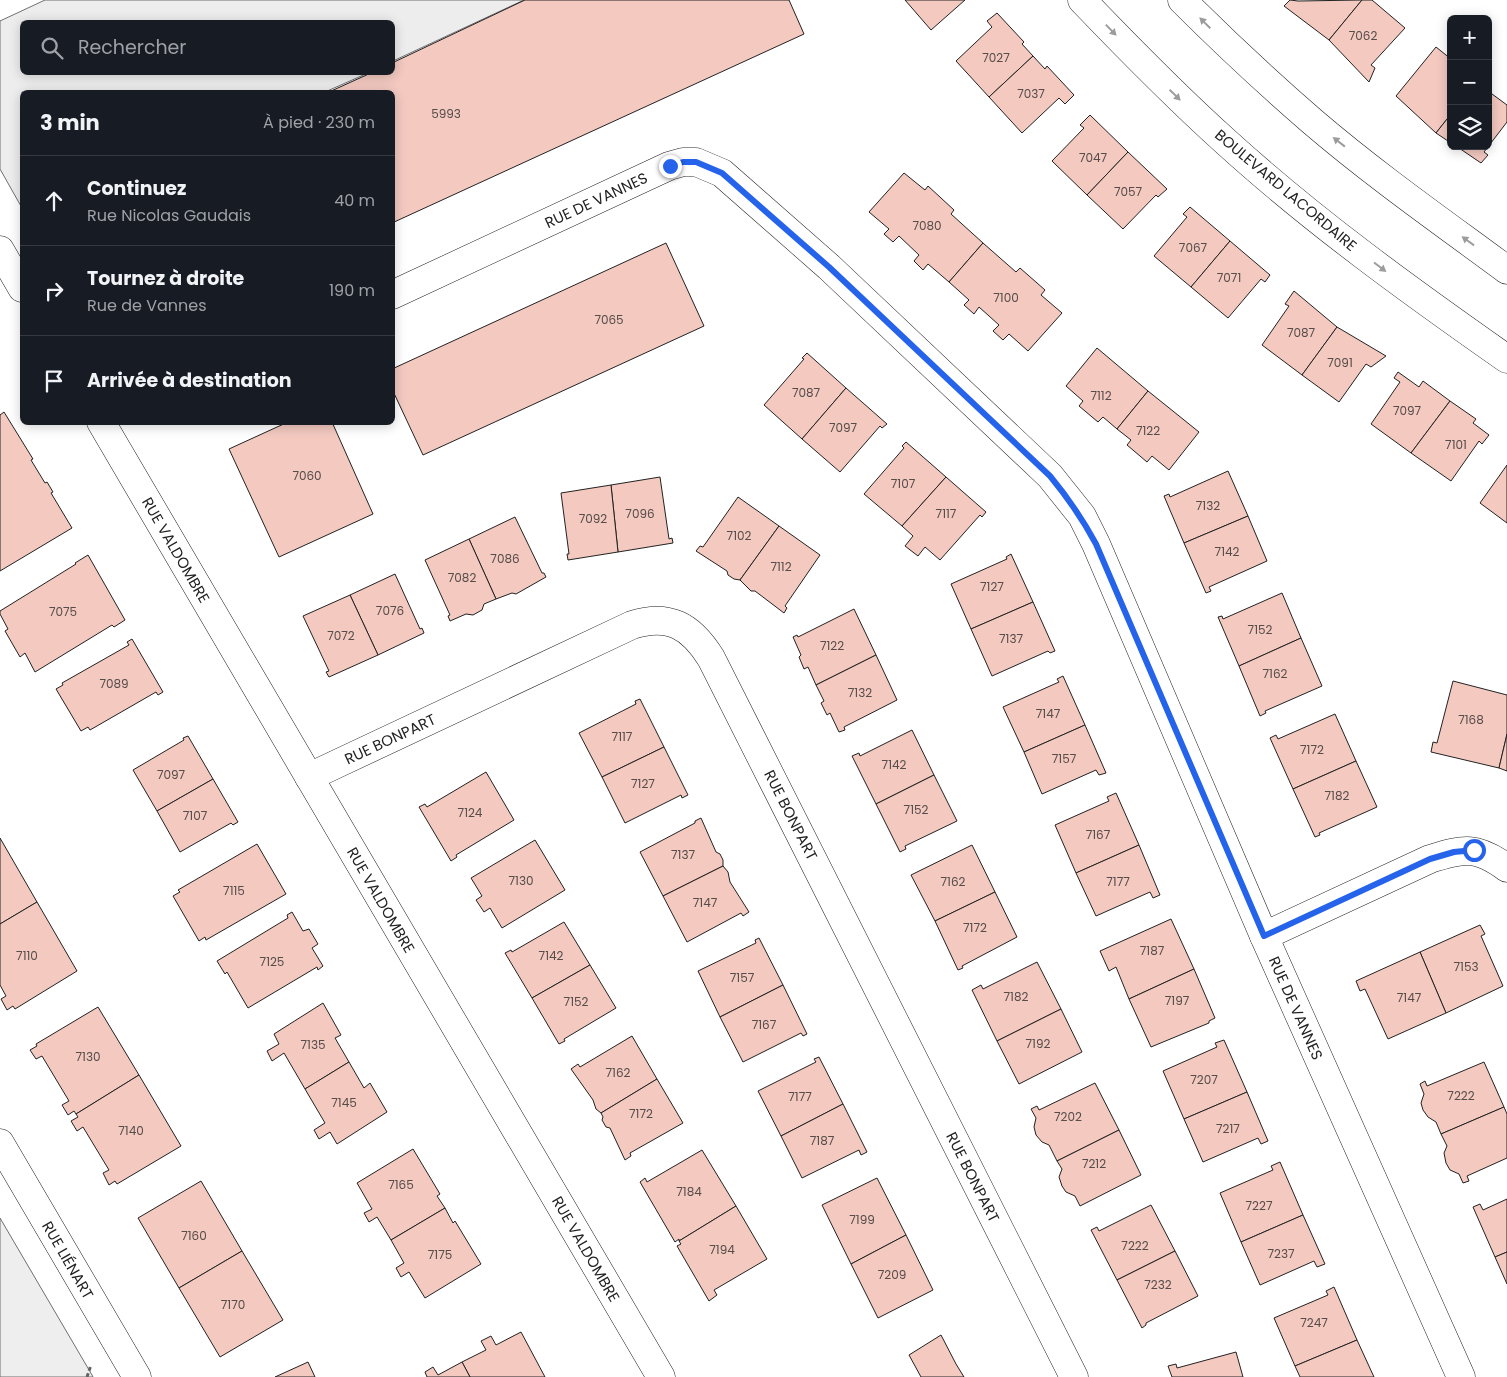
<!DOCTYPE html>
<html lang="fr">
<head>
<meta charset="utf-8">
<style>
	body { margin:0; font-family:Poppins,sans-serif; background:#20242c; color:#f1f3f6 }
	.controls { position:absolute; right:15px; top:15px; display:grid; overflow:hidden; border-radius:8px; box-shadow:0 2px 12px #0003 }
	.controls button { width:45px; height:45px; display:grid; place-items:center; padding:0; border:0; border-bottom:1px solid #363941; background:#171b24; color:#f1f3f6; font:25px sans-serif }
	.stop { position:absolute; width:15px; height:15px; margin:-11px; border:4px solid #2563eb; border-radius:50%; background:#fff }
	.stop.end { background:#2563eb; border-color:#fff; box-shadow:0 1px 5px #0008 }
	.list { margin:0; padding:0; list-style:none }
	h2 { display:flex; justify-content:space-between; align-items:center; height:65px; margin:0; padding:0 20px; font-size:21px }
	h2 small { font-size:16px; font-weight:400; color:#9ea1a6 }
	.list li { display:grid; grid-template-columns:32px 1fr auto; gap:15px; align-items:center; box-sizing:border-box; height:90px; padding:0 20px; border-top:1px solid #363941 }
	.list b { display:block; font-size:19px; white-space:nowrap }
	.list p { margin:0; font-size:16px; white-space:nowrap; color:#9ea1a6 }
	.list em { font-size:16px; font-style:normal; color:#9ea1a6 }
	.icon { flex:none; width:28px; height:28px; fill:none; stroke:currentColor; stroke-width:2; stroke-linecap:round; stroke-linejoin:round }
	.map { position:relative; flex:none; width:1507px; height:1377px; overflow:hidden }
	.search { position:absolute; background:#171b24; box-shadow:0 2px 12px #0003; left:20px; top:20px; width:375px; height:55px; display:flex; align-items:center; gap:12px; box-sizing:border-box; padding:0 18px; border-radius:8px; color:#9ea1a6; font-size:19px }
	.panel { position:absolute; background:#171b24; box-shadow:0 2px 12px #0003; left:20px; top:90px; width:375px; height:335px; border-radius:8px }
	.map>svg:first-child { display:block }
	.green { fill:#eee; stroke:#6f6f6f }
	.parking { fill:#ededed; stroke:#6f6f6f }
	.building { fill:#f3c9c0; stroke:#222 }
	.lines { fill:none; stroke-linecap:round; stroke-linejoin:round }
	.street-casing { stroke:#222; stroke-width:29 }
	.secondary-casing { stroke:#222; stroke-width:29 }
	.path { stroke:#646464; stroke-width:3; stroke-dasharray:4 2.5; stroke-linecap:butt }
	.street { stroke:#fff; stroke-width:28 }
	.secondary { stroke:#fff; stroke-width:28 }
	.oneway { fill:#9c9c9c }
	.route { stroke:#2563eb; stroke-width:6 }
	.labels { text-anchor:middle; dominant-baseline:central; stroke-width:4; stroke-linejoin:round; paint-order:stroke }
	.number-label { font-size:12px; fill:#564c4a }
	.street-label { font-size:15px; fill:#222; stroke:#fff }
</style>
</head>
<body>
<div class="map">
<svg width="1507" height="1377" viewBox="0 0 1507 1377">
	<rect width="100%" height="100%" fill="#fff"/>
	<!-- green -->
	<polygon class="green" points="0,1218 92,1375 93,1377 0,1377"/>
	<!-- parking -->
	<polygon class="parking" points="45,0 524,0 393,61 392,22 22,22 22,72 368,73 325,92 22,92 22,208 0,169 0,21"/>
	<!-- building -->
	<g class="building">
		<polygon points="525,0 789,0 804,34 392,223 392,92 329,92 373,72 392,72 392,63"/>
		<polygon points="905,0 965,0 931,30"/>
		<polygon points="1290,0 1298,1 1362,0 1329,40 1284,6"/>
		<polygon points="1362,0 1372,0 1405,28 1371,65 1375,68 1369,82 1329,40"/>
		<polygon points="997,13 1024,42 1022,44 1033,56 989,97 956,61 992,27 987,21"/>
		<polygon points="1436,47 1451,59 1451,114 1436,133 1396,96"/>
		<polygon points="1033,56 1045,69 1047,66 1074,95 1065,104 1059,98 1022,133 989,97"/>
		<polygon points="1488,91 1507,105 1507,122 1484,152 1488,155 1481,163 1456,146 1488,146"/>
		<polygon points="1451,114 1451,143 1436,133"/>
		<polygon points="1090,115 1128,152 1087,195 1052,161 1084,128 1080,125"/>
		<polygon points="1128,152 1167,189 1158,197 1156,195 1123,229 1087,195"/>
		<polygon points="904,173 925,190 928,186 954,210 951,214 983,243 949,282 928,264 923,270 914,261 919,255 899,236 893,242 884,234 889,229 869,212"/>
		<polygon points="1190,207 1230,241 1191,287 1154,256 1187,217 1183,214"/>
		<polygon points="1230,241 1270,275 1265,282 1261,279 1228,318 1191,287"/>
		<polygon points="666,243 704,326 423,455 392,389 392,369"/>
		<polygon points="983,243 1016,272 1020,268 1045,290 1041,295 1062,313 1028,351 1009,334 1003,340 993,331 999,325 979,307 974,314 964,305 969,300 949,282"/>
		<polygon points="1294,291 1337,327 1302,375 1262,345 1289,306 1285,304"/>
		<polygon points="1337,327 1386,356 1371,367 1366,364 1339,402 1302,375"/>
		<polygon points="1097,348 1148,391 1117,429 1103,417 1098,422 1079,406 1083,401 1066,386"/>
		<polygon points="807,353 846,388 802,439 764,405 804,359 802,358"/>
		<polygon points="1398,372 1419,387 1423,381 1450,401 1411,453 1371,424 1400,382 1394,378"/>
		<polygon points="846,388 887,424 882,428 880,426 840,472 802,439"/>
		<polygon points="1148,391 1199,432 1169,470 1152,456 1147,462 1127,445 1131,440 1117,429"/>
		<polygon points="1450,401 1476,419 1473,423 1489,435 1482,444 1479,441 1451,481 1411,453"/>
		<polygon points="4,412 33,459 31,460 45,483 47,482 53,492 51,493 72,528 0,571 0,415"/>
		<polygon points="288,422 332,422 373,514 279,557 229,449"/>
		<polygon points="906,442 946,477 902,526 864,494 904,448 902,446"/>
		<polygon points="1507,465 1507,523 1480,503"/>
		<polygon points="1228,471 1248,516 1184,543 1164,496 1169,494 1170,497"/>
		<polygon points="660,477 669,539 672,538 673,543 618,552 611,485"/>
		<polygon points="946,477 986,512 982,517 980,515 940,560 925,547 918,556 905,546 913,536 902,526"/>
		<polygon points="611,485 618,552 568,560 567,554 569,554 561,493"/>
		<polygon points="738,497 779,526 740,580 734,579 728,575 727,571 696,551 700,546 703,547"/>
		<polygon points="1248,516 1267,561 1209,587 1211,591 1206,593 1184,543"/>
		<polygon points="515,517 542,573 544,573 546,577 516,594 512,593 496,599 469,539"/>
		<polygon points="779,526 820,555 785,606 787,608 784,613 755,591 751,591 740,580"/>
		<polygon points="469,539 496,599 484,604 482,610 473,615 466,614 450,621 448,616 450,615 425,560"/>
		<polygon points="1011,554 1033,602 971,629 951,584 1007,559 1006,557"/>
		<polygon points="88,555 125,620 114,627 112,625 35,672 25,653 20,657 5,631 8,629 0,614 0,611 76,564 75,563"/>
		<polygon points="395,574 420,629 422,628 424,633 378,655 350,595"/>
		<polygon points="1282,593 1301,638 1239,666 1218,617 1222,616 1223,619"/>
		<polygon points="350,595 378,655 329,677 326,672 329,671 303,616"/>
		<polygon points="1033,602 1055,651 1050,653 1048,651 992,676 971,629"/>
		<polygon points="854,609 876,655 816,685 808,667 804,669 799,657 801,655 793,637 797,635 798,637"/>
		<polygon points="1301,638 1322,686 1265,711 1266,713 1260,716 1239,666"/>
		<polygon points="132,639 163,692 158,695 156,692 90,730 88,727 81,731 56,689 63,685 62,683 129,645 127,642"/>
		<polygon points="876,655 897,700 844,727 845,730 839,732 830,713 827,715 821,703 824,701 816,685"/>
		<polygon points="1063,676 1085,725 1024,752 1003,707 1059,682 1057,679"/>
		<polygon points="1453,681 1507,695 1507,734 1499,768 1431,752 1433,742 1437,743"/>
		<polygon points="640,699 664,747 602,777 579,733 636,704 635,701"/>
		<polygon points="1335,714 1356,761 1293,789 1270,738 1276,735 1278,739"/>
		<polygon points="1085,725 1106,773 1099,775 1096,770 1042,794 1024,752"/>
		<polygon points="912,730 934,775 876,804 852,756 859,753 860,756"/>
		<polygon points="1507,734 1507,771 1499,768"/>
		<polygon points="188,736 213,779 157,811 133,770 184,740 183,738"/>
		<polygon points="664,747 688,795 682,798 681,795 625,823 602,777"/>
		<polygon points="1356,761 1377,807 1319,833 1320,835 1315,837 1293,789"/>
		<polygon points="486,772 514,820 456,855 457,857 451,861 419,807 425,804 427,807"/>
		<polygon points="934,775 957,821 905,846 906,849 900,852 876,804"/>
		<polygon points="213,779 238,822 233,825 231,823 180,852 157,811"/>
		<polygon points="1116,793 1139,845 1076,873 1055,825 1109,801 1107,797"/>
		<polygon points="701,818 716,852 720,854 723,860 723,866 663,896 640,852 695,823 695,821"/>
		<polygon points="0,838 37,902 0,924"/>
		<polygon points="535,840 565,890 502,928 490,908 484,912 476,900 482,896 471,878"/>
		<polygon points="257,844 286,894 206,940 205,937 199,941 173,896 180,892 178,890"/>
		<polygon points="972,845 995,892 935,921 911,875"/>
		<polygon points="1139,845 1160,895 1153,898 1150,892 1096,916 1076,873"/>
		<polygon points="723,866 728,872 730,882 749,912 743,916 741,913 687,942 663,896"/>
		<polygon points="995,892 1017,937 962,966 963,968 958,970 935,921"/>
		<polygon points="37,902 77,971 15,1009 13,1006 7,1010 1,999 6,996 0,985 0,924"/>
		<polygon points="292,912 303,931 309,929 318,944 312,948 323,966 318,970 317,967 248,1008 227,972 225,974 217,961 288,918 287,915"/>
		<polygon points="1171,919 1194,969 1129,999 1116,967 1109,971 1100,951"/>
		<polygon points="564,922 590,965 532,998 505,953 511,950 512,952"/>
		<polygon points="1480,925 1485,934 1481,936 1503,986 1446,1013 1420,952"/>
		<polygon points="759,938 783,985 720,1017 698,971 756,943 755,940"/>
		<polygon points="1420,952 1446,1013 1388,1039 1365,989 1360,991 1356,981"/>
		<polygon points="1037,962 1061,1009 997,1041 972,990 981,985 983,989"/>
		<polygon points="590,965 616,1008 564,1039 565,1041 559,1044 532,998"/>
		<polygon points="1194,969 1215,1018 1209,1021 1209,1023 1151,1047 1129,999"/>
		<polygon points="783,985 807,1034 803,1036 801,1033 743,1062 720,1017"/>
		<polygon points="323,1003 341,1035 335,1038 349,1062 305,1089 284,1053 272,1061 267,1051 279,1044 274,1034"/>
		<polygon points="98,1007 139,1075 76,1114 74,1111 68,1115 62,1105 69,1101 42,1056 36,1059 30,1050 37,1046 36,1044"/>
		<polygon points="1061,1009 1082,1052 1019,1084 997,1041"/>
		<polygon points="632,1036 657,1079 601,1113 596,1109 593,1100 571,1069 578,1064 580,1067"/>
		<polygon points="1224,1040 1247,1092 1184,1119 1163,1071 1217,1047 1215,1043"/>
		<polygon points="819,1057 843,1104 781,1136 758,1091 816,1062 814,1059"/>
		<polygon points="349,1062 364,1088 370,1083 387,1112 337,1144 330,1132 319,1139 314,1130 325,1123 305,1089"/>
		<polygon points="1484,1062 1504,1107 1441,1134 1436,1122 1428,1117 1423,1110 1421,1103 1424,1094 1420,1084 1425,1081 1427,1086"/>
		<polygon points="139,1075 181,1146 117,1184 115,1181 109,1185 103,1173 109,1170 83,1127 77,1131 71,1121 78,1117 76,1114"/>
		<polygon points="657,1079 683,1123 630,1153 631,1156 625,1160 610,1128 606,1127 602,1120 603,1117 601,1113"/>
		<polygon points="1095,1083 1119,1130 1057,1161 1049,1145 1042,1142 1036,1135 1034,1127 1036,1118 1031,1109 1037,1106 1039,1110"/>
		<polygon points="1247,1092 1268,1141 1261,1144 1258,1138 1203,1162 1184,1119"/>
		<polygon points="843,1104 867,1152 861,1155 859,1150 802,1178 781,1136"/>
		<polygon points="1504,1107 1507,1114 1507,1158 1467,1176 1469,1181 1463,1183 1459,1174 1450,1170 1446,1163 1444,1153 1447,1146 1441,1134"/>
		<polygon points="1119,1130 1141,1175 1080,1206 1075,1196 1066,1192 1062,1186 1059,1177 1062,1169 1057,1161"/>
		<polygon points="413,1149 440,1194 437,1196 445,1208 391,1240 377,1217 369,1222 364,1213 372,1209 357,1183"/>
		<polygon points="702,1150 736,1206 679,1241 679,1239 675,1242 640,1182 645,1178 647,1182"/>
		<polygon points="1280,1162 1303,1215 1241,1242 1220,1193 1273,1170 1271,1166"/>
		<polygon points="877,1178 906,1235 851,1264 822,1205"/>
		<polygon points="201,1181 242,1251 179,1288 138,1218"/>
		<polygon points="1507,1199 1507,1252 1495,1257 1473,1207 1480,1204 1483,1210"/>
		<polygon points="1151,1205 1175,1251 1117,1280 1091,1230 1097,1227 1099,1231"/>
		<polygon points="736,1206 767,1259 714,1290 717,1295 709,1301 677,1246 681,1244 679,1241"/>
		<polygon points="445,1208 453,1223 455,1221 481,1264 425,1298 409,1272 401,1277 396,1268 404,1263 391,1240"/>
		<polygon points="1303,1215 1325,1264 1317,1267 1314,1261 1260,1285 1241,1242"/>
		<polygon points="906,1235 933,1290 878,1318 851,1264"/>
		<polygon points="242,1251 283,1320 220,1357 179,1288"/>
		<polygon points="1175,1251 1198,1296 1146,1323 1146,1325 1142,1328 1117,1280"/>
		<polygon points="1507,1252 1507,1284 1495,1257"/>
		<polygon points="1334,1287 1357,1340 1295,1366 1274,1318 1328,1295 1326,1291"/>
		<polygon points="521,1332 545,1377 470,1377 462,1362 486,1350 481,1341 491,1336 496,1345"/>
		<polygon points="941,1335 956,1364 964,1377 921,1377 909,1355"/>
		<polygon points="1357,1340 1374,1377 1300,1377 1295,1366"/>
		<polygon points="1236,1352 1243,1377 1172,1377 1168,1366 1176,1364 1177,1368"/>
		<polygon points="308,1362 315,1377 275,1377"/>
		<polygon points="462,1362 470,1377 427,1377 425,1372 433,1367 438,1375"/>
	</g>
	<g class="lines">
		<!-- street casing -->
		<g class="street-casing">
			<g id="street">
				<polyline points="0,250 22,288"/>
				<polyline points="392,295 669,166 683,162 696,162 722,173 829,267 1050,476 1082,516 1096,544 1264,936 1461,1377"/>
				<polyline points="101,422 661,1377"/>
				<path d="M309,777l323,-152c37,-12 59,1 79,33l363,719"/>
				<path d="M1264,936l166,-77c35,-11 47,-13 77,9"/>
				<polyline points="0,1143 137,1377"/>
			</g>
		</g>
		<!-- secondary casing -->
		<g class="secondary-casing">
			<g id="secondary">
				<path d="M1082,0c46,48 93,96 143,141 88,80 185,150 282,218"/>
				<path d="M1182,0c42,42 86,83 131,122 62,53 129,100 194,148"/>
			</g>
		</g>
		<!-- path -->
		<polyline class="path" points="87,1377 91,1365"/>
		<!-- street -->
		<use href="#street" class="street"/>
		<!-- secondary -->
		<use href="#secondary" class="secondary"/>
	</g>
	<!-- one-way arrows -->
	<defs><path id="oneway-solid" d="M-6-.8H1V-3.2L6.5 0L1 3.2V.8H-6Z" transform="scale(1.25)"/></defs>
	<g class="oneway">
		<use href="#oneway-solid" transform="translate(1205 23) rotate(-135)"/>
		<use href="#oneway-solid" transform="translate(1111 30) rotate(46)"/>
		<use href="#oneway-solid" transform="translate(1175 95) rotate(44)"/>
		<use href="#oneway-solid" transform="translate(1339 142) rotate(-142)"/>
		<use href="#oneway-solid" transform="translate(1468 241) rotate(-144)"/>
		<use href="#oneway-solid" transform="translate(1380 267) rotate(37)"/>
	</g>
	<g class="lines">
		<!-- route -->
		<path class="route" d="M670,166l13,-4h13l26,11 107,94 221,209c19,23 32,42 46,68l168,392 166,-77 24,-7 20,-2"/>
	</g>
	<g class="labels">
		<!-- number labels -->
		<g class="number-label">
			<text x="1363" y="35">7062</text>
			<text x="996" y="57">7027</text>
			<text x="1031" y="93">7037</text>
			<text x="446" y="113">5993</text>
			<text x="1093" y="157">7047</text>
			<text x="1128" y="191">7057</text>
			<text x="927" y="225">7080</text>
			<text x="1193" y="247">7067</text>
			<text x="1229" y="277">7071</text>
			<text x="1006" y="297">7100</text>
			<text x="609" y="319">7065</text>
			<text x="1301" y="332">7087</text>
			<text x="1340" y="362">7091</text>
			<text x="806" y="392">7087</text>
			<text x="1101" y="395">7112</text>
			<text x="1407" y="410">7097</text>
			<text x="843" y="427">7097</text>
			<text x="1148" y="430">7122</text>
			<text x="1456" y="444">7101</text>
			<text x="307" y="475">7060</text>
			<text x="903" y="483">7107</text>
			<text x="1208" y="505">7132</text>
			<text x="640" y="513">7096</text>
			<text x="946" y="513">7117</text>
			<text x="593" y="518">7092</text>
			<text x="739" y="535">7102</text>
			<text x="1227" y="551">7142</text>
			<text x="505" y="558">7086</text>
			<text x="781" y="566">7112</text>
			<text x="462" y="577">7082</text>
			<text x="992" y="586">7127</text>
			<text x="390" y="610">7076</text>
			<text x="63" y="611">7075</text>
			<text x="1260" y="629">7152</text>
			<text x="341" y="635">7072</text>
			<text x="1011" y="638">7137</text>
			<text x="832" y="645">7122</text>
			<text x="1275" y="673">7162</text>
			<text x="114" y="683">7089</text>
			<text x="860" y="692">7132</text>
			<text x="1048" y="713">7147</text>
			<text x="1471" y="719">7168</text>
			<text x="622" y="736">7117</text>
			<text x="1312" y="749">7172</text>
			<text x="1064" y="758">7157</text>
			<text x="894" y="764">7142</text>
			<text x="171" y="774">7097</text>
			<text x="643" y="783">7127</text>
			<text x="1337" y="795">7182</text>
			<text x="916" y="809">7152</text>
			<text x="470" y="812">7124</text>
			<text x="195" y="815">7107</text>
			<text x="1098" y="834">7167</text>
			<text x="683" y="854">7137</text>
			<text x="521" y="880">7130</text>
			<text x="953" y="881">7162</text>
			<text x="1118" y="881">7177</text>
			<text x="234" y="890">7115</text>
			<text x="705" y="902">7147</text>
			<text x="975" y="927">7172</text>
			<text x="1152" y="950">7187</text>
			<text x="27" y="955">7110</text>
			<text x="551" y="955">7142</text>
			<text x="272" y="961">7125</text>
			<text x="1466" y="966">7153</text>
			<text x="742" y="977">7157</text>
			<text x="1016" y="996">7182</text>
			<text x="1409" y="997">7147</text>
			<text x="1177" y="1000">7197</text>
			<text x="576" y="1001">7152</text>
			<text x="764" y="1024">7167</text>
			<text x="1038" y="1043">7192</text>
			<text x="313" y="1044">7135</text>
			<text x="88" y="1056">7130</text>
			<text x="618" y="1072">7162</text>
			<text x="1204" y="1079">7207</text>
			<text x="1461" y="1095">7222</text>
			<text x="800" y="1096">7177</text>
			<text x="344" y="1102">7145</text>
			<text x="641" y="1113">7172</text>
			<text x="1068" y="1116">7202</text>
			<text x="1228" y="1128">7217</text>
			<text x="131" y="1130">7140</text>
			<text x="822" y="1140">7187</text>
			<text x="1094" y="1163">7212</text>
			<text x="401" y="1184">7165</text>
			<text x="689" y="1191">7184</text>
			<text x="1259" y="1205">7227</text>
			<text x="862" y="1219">7199</text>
			<text x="194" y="1235">7160</text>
			<text x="1135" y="1245">7222</text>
			<text x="722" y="1249">7194</text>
			<text x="1281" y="1253">7237</text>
			<text x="440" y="1254">7175</text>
			<text x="892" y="1274">7209</text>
			<text x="1158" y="1284">7232</text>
			<text x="233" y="1304">7170</text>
			<text x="1314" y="1322">7247</text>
		</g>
		<!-- street labels -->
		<g class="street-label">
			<text transform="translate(1286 190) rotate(40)">BOULEVARD LACORDAIRE</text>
			<text transform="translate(596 200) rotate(-25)">RUE DE VANNES</text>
			<text transform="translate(176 550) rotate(60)">RUE VALDOMBRE</text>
			<text transform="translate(390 739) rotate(-25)">RUE BONPART</text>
			<text transform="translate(791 815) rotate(63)">RUE BONPART</text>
			<text transform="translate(381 900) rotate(60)">RUE VALDOMBRE</text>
			<text transform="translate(1296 1008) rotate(66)">RUE DE VANNES</text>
			<text transform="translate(973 1177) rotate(63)">RUE BONPART</text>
			<text transform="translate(586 1249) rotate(60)">RUE VALDOMBRE</text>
			<text transform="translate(68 1260) rotate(60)">RUE LIÉNART</text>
		</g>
	</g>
</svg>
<div class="controls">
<button>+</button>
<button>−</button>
<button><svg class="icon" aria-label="layers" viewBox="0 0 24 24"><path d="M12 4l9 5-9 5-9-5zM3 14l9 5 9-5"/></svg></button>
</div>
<div class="stop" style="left:1474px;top:850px"></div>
<div class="stop end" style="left:670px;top:166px"></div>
<div class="search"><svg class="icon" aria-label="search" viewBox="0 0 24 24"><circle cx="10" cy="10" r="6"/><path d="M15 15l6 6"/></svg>Rechercher</div>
<section class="panel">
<h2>3 min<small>À pied · 230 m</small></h2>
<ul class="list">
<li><svg class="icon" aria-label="ahead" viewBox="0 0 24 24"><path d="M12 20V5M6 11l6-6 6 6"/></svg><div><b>Continuez</b><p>Rue Nicolas Gaudais</p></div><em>40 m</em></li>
<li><svg class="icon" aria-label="right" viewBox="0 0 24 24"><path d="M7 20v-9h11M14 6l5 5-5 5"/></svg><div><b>Tournez à droite</b><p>Rue de Vannes</p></div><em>190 m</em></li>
<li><svg class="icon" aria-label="arrive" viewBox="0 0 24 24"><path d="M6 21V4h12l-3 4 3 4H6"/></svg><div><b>Arrivée à destination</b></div></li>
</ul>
</section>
</div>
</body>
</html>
